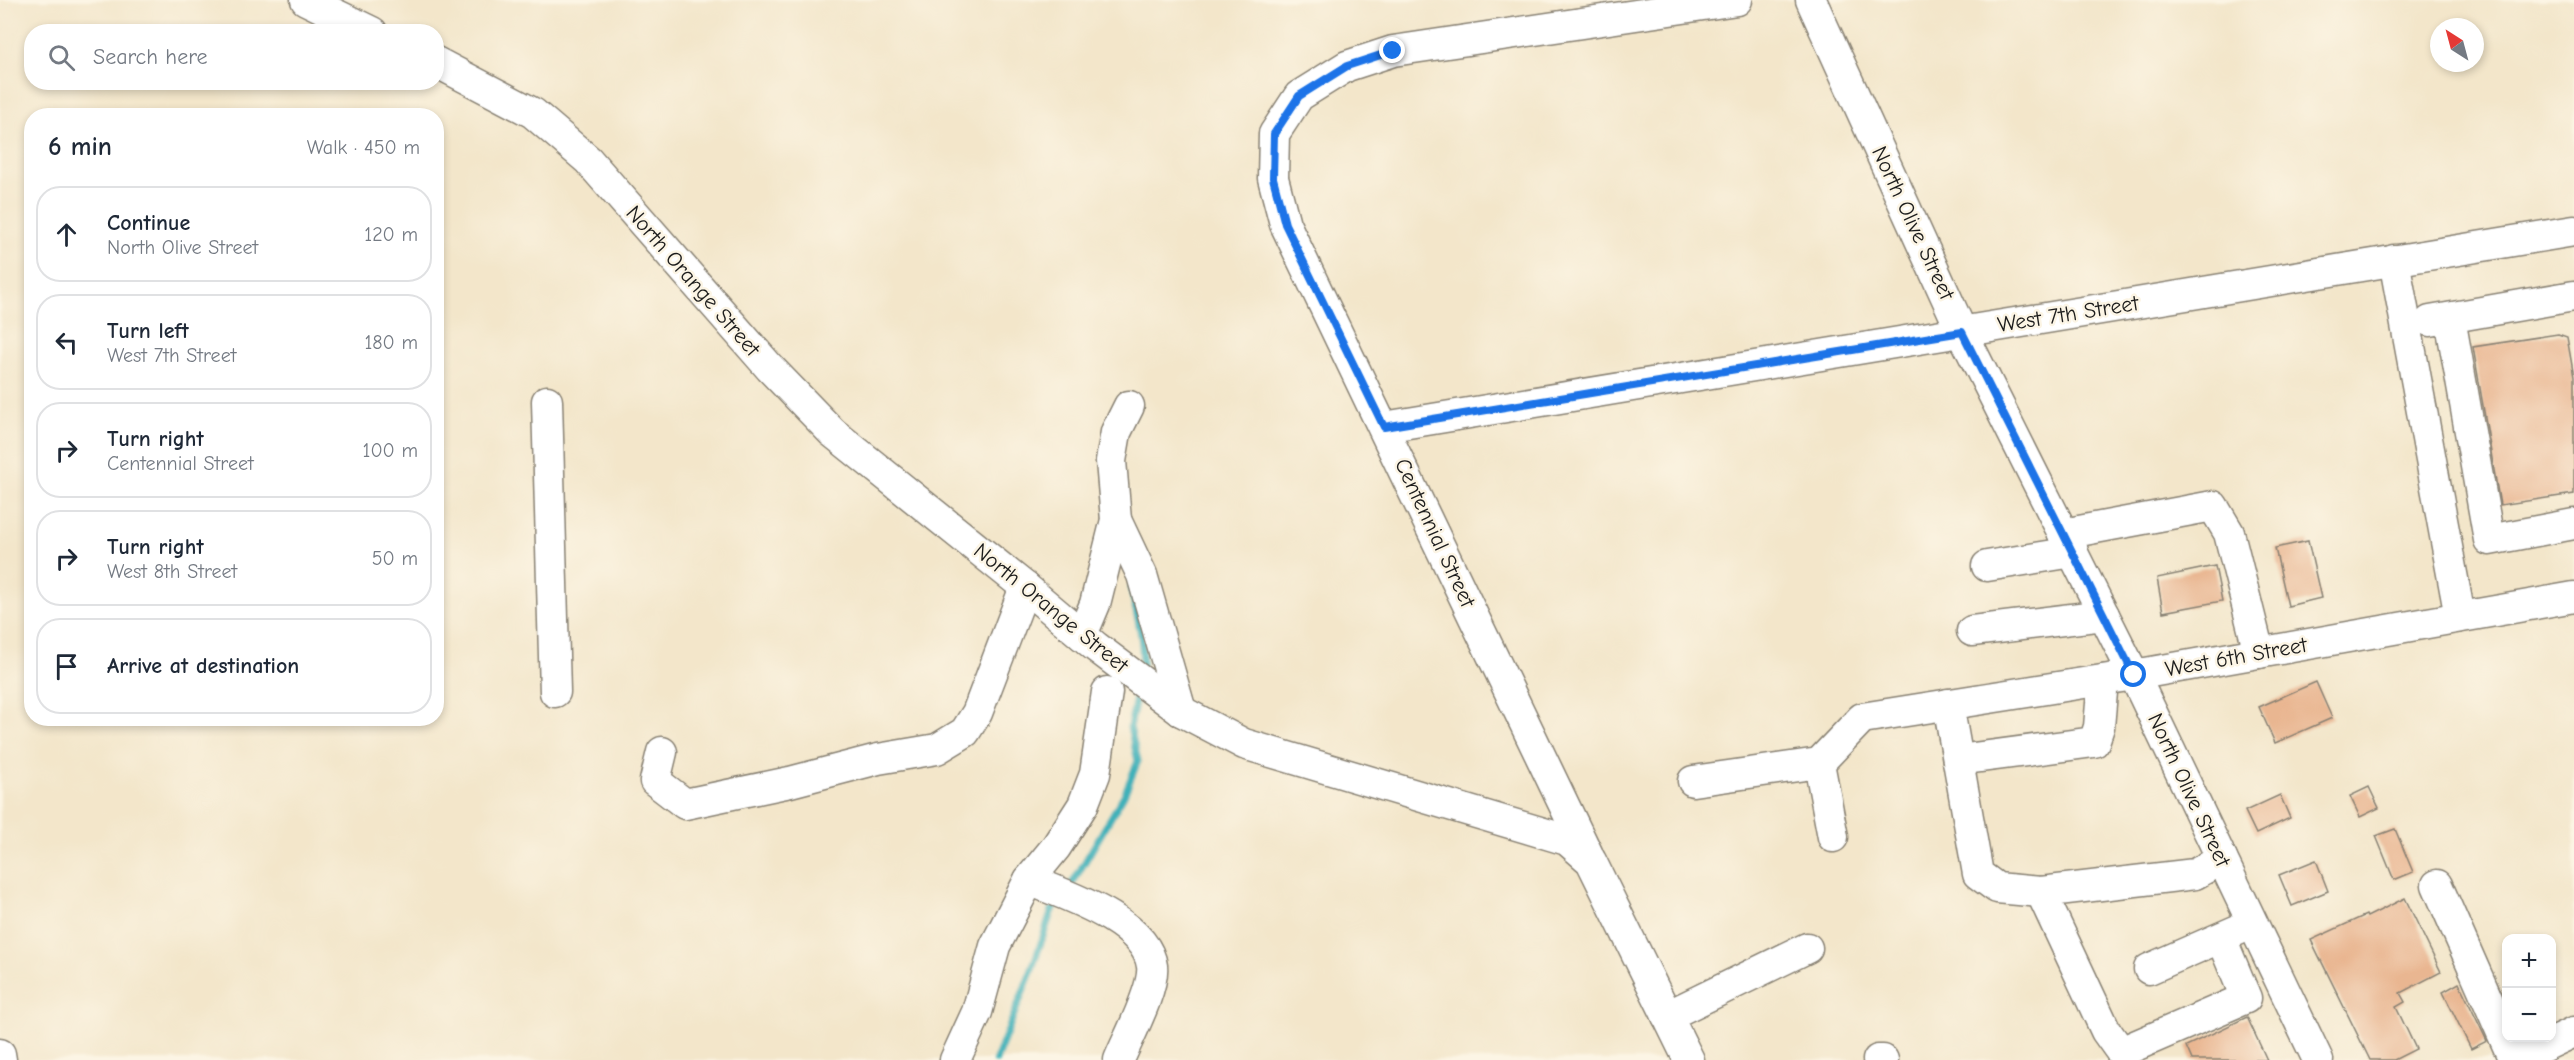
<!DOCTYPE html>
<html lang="en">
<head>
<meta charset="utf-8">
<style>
	body { margin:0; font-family:"Comic Neue",sans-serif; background:#f6f6f7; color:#1f2937 }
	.controls { position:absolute; right:18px; bottom:18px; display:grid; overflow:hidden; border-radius:12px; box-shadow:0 3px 9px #0003 }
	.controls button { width:54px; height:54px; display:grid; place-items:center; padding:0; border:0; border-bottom:2px solid #e0e1e3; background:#fff; color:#1f2937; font:30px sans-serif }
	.compass { position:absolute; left:2430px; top:18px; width:54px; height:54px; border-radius:50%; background:#fff; box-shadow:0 3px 9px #0003; rotate:324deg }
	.stop { position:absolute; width:18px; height:18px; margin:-14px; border:4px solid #1a73e8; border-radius:50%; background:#fff }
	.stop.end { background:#1a73e8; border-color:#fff; box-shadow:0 2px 6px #0008 }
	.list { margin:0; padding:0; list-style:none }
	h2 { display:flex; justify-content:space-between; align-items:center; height:78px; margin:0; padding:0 24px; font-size:26px }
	h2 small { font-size:20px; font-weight:400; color:#747a83 }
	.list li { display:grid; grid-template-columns:39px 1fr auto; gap:18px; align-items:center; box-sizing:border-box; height:96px; margin:0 12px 12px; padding:0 12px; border:2px solid #e0e1e3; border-radius:24px }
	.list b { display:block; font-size:22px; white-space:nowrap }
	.list p { margin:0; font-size:20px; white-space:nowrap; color:#747a83 }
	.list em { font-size:20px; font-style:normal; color:#747a83 }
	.icon { flex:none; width:33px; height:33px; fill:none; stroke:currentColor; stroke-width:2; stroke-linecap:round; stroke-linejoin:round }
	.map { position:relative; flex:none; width:2574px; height:1060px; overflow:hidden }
	.search { position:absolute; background:#fff; box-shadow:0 3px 9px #0003; left:24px; top:24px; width:420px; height:66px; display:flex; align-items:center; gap:15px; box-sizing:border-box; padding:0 21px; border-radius:24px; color:#747a83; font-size:22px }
	.panel { position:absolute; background:#fff; box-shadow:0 3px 9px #0003; left:24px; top:108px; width:420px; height:618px; border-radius:24px }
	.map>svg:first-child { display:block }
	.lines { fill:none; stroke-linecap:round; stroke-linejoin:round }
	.stream { stroke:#40b1b9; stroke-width:7 }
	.building { fill:#e9b691 }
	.minor-casing { stroke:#888173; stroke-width:33 }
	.minor { stroke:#fff; stroke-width:30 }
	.route { stroke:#1a73e8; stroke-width:8 }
	.labels { text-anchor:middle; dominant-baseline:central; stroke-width:5; stroke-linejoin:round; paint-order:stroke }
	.street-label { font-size:22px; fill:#1c1c1c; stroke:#fcf5e5 }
</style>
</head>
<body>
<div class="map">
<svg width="2574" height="1060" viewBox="0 0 2574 1060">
	<rect width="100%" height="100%" fill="#fcf5e5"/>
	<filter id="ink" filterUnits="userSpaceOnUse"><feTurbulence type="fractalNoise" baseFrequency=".0167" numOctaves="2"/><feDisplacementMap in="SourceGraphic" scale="12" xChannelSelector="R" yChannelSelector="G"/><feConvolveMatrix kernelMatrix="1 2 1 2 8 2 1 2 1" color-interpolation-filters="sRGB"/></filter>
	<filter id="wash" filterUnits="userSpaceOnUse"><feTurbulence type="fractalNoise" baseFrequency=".008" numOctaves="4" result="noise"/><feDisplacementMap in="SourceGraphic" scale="24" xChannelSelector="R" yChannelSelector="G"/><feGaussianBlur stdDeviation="1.35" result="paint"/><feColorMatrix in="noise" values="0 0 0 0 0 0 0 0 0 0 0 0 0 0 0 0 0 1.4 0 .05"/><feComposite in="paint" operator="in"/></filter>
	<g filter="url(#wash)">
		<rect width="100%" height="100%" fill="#f3e6ca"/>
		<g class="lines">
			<!-- stream -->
			<g class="stream">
				<path d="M1131,589c6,26 15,55 10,83"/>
				<polyline points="1069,889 1124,795 1138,761 1130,727 1138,688"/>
				<polyline points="996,1060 1031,972 1052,910 1060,900"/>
			</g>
		</g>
		<g id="blocks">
			<!-- building -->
			<g class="building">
				<polygon points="2558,334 2567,337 2574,377 2574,494 2500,505 2473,347"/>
				<polygon points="2308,541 2321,598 2288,606 2275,548"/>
				<polygon points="2215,566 2222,601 2163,612 2157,578"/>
				<polygon points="2316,682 2332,718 2275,743 2259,707"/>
				<polygon points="2369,787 2379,808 2360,817 2350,796"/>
				<polygon points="2280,795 2290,818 2256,834 2245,811"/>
				<polygon points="2395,829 2413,872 2394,880 2376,836"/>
				<polygon points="2316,860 2328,891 2292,906 2279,875"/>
				<polygon points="2405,898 2441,972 2400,993 2405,1002 2396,1007 2416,1049 2394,1060 2370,1060 2311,940 2366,915 2367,917"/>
				<polygon points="2459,983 2487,1041 2471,1049 2443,992"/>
				<polygon points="2247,1017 2267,1060 2192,1060 2186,1046"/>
			</g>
		</g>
	</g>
	<g filter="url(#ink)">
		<use href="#blocks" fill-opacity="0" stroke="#888173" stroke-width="1.5"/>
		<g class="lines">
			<!-- minor casing -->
			<g class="minor-casing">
				<g id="minor">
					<polyline points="306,0 372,32"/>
					<polyline points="1811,0 1962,332 2134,675 2318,1060"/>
					<polyline points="436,62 533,113 588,160 770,368 832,432 1025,587 1096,647 1181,711 1244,744 1567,840 1591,861 1689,1060"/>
					<polyline points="2394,260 2460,617"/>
					<polyline points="2450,318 2489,540 2574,524"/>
					<polyline points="2430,321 2574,296"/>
					<polyline points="547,401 555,692"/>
					<polyline points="1384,427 2574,231"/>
					<polyline points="1116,520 1142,575 1181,711"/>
					<polyline points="2063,534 2213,506 2229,533 2259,653"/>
					<polyline points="1987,566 2073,552"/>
					<polyline points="1972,631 2104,615"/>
					<polyline points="1082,635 1095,604 1116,520 1111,461 1116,432 1129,406"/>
					<polyline points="1948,704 1978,874 1997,888 2041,892"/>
					<polyline points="662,752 655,781 685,804 790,782 878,759 937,749 965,732 977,713 1025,587"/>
					<polyline points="1958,760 2094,742 2099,727 2103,680"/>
					<polyline points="1819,763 1833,837"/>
					<polyline points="1693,781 1819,763 1862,718 2134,675 2574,597"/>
					<polyline points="1588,855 1285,224 1273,178 1274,134 1299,96 1347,66 1393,51 1737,0"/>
					<path d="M1029,880c36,15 117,41 123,86 3,22 -24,72 -33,94"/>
					<polyline points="2437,885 2514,1060"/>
					<polyline points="2221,938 2246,998 2121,1052 2106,1031 2041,892 2195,874 2222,859"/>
					<polyline points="2149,969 2240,929"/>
					<polyline points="1667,1016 1807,948"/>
					<polyline points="0,1054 1,1060"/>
					<polyline points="955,1060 977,1012 995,946 1029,880 1056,847 1083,805 1095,774 1107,692"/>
					<polyline points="1878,1060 1883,1060"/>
					<polyline points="2515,1060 2574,1032"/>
				</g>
			</g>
			<!-- minor -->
			<use href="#minor" class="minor"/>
		</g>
	</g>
	<g class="lines" filter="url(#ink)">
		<!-- route -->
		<polyline class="route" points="1393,51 1347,66 1299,96 1274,134 1273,178 1285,224 1384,427 1962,332 2134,675"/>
	</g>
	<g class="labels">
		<!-- street labels -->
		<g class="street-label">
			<text transform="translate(1913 223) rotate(65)">North Olive Street</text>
			<text transform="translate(693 281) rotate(49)">North Orange Street</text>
			<text transform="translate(2068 314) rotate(-9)">West 7th Street</text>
			<text transform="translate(1435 533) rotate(65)">Centennial Street</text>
			<text transform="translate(1051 608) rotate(39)">North Orange Street</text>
			<text transform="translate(2236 657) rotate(-10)">West 6th Street</text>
			<text transform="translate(2189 790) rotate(65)">North Olive Street</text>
		</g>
	</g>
</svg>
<div class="controls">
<button>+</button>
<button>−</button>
</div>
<svg class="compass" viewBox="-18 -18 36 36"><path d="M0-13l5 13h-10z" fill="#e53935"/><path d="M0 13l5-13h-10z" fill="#747a83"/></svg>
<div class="stop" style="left:2134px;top:675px"></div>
<div class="stop end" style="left:1393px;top:51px"></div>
<div class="search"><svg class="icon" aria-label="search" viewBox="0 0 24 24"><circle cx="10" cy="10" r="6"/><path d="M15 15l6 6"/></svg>Search here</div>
<section class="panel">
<h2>6 min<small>Walk · 450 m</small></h2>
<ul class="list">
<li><svg class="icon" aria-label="ahead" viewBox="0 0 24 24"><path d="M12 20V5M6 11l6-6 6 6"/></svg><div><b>Continue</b><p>North Olive Street</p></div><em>120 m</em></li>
<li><svg class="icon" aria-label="left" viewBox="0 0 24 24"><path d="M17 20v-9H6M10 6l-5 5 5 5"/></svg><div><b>Turn left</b><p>West 7th Street</p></div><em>180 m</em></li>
<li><svg class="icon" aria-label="right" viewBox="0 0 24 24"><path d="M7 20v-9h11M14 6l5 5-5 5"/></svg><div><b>Turn right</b><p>Centennial Street</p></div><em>100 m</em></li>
<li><svg class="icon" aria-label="right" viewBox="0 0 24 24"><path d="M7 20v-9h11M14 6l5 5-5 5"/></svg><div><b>Turn right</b><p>West 8th Street</p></div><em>50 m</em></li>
<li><svg class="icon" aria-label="arrive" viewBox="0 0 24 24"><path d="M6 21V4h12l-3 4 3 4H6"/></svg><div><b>Arrive at destination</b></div></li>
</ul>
</section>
</div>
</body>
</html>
